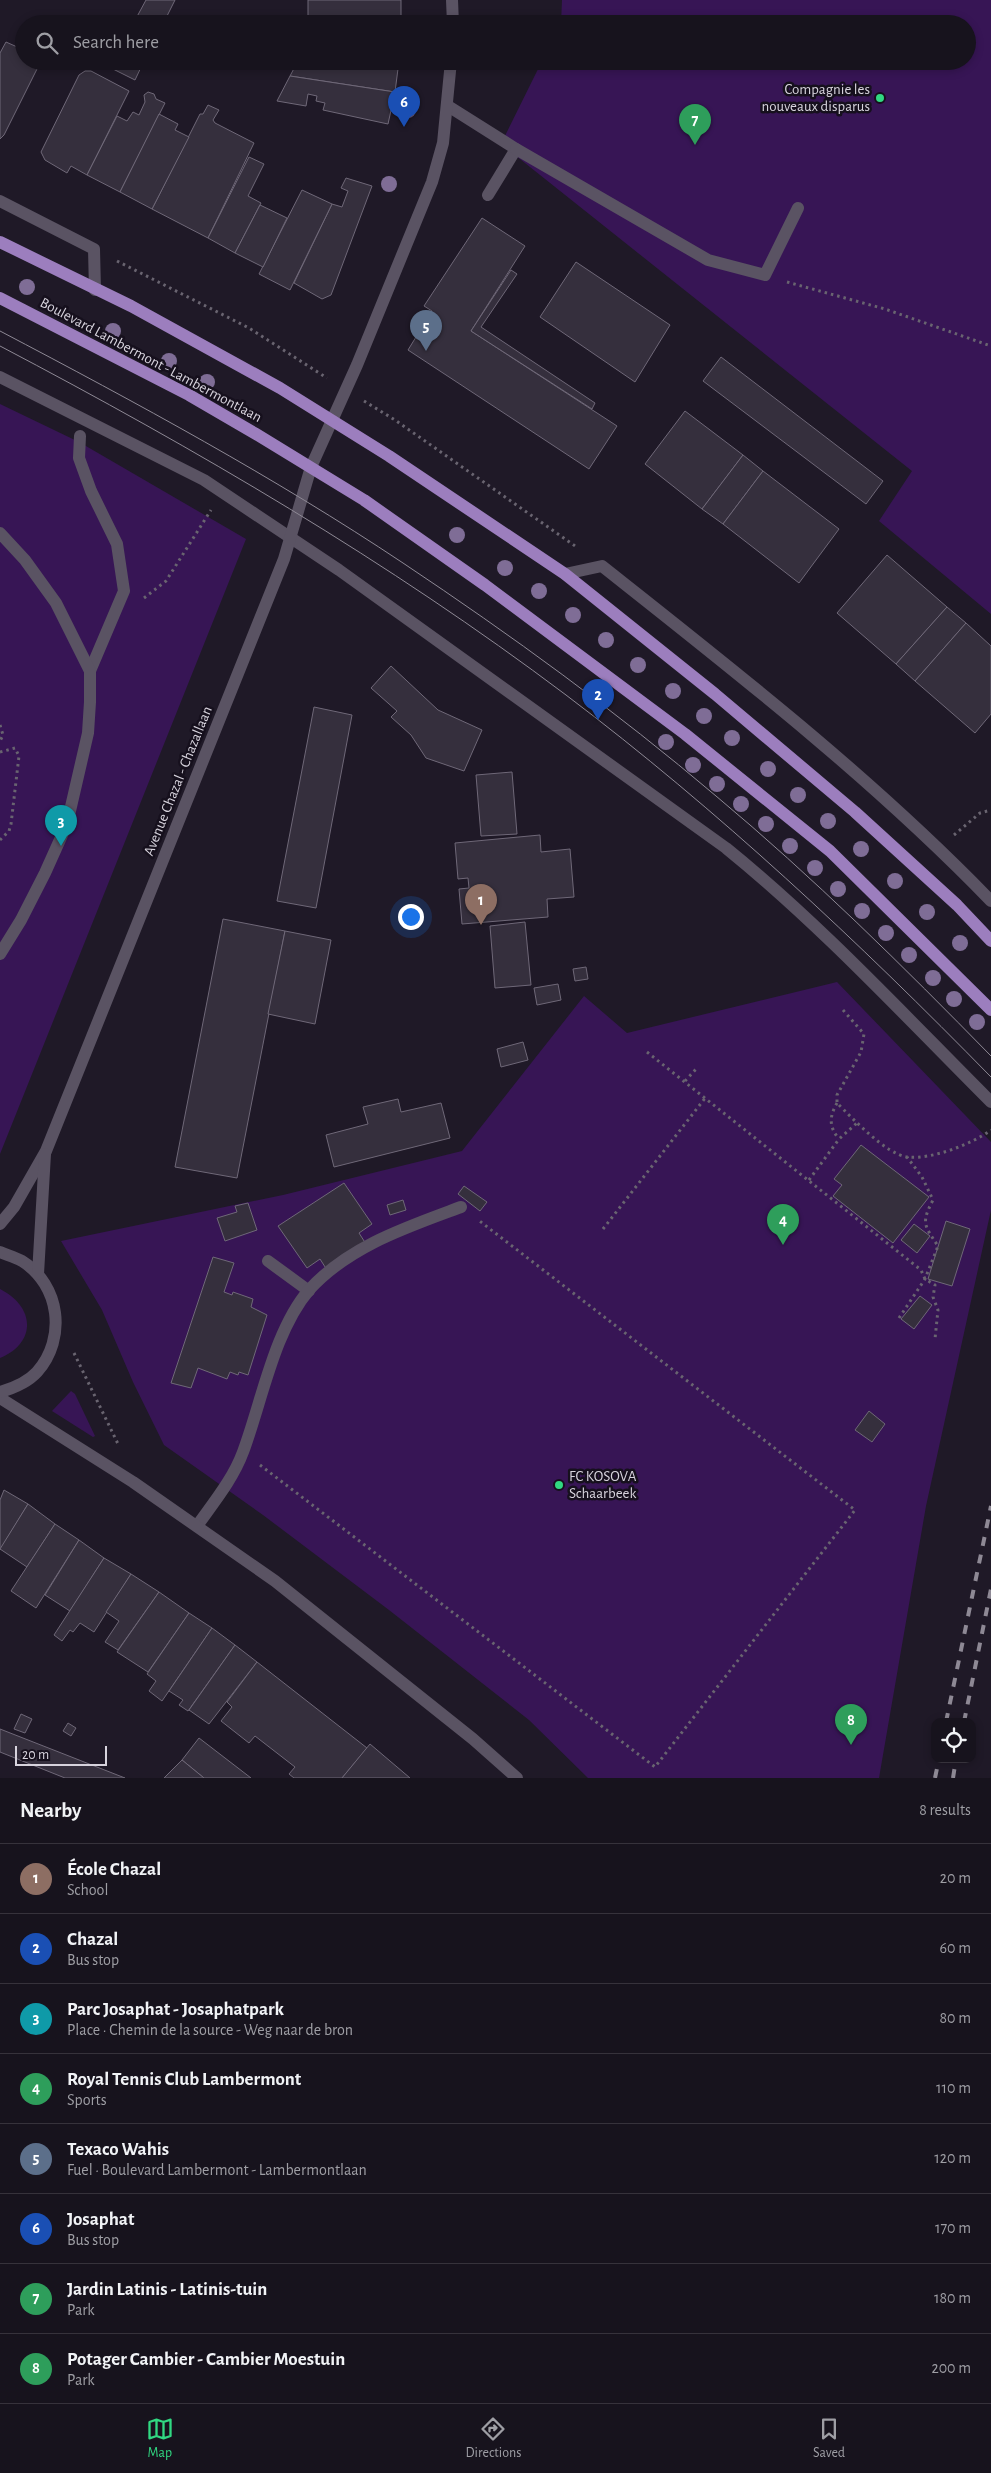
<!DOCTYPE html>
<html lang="en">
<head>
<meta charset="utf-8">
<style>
	body { margin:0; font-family:"Alegreya Sans",sans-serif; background:#24202a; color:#f1f3f6 }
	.controls { position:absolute; right:15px; bottom:15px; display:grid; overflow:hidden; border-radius:10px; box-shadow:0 2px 8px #0003 }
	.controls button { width:45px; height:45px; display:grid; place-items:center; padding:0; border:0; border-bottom:1px solid #36323b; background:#17131d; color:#f1f3f6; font:25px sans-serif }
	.scale { position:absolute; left:15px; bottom:12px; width:92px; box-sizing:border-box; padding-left:5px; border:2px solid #d7d3dd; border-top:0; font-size:14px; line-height:18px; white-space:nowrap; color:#d7d3dd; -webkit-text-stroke:4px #16101d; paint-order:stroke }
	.you { position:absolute; left:410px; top:916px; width:18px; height:18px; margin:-12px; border:4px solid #fff; border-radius:50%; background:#1a73e8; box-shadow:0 0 0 8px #1a73e833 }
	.badge { display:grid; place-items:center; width:32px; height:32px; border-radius:50%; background:#31d882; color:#fff; font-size:16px; font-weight:700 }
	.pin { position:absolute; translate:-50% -41px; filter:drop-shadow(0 1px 2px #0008) }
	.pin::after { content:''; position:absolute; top:26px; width:18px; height:15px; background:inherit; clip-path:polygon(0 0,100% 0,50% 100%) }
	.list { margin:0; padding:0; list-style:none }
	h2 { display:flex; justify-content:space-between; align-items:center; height:65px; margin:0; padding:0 20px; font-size:21px }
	h2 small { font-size:16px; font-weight:400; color:#9e9ea4 }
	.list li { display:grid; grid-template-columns:32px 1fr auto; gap:15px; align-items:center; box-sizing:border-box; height:70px; padding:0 20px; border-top:1px solid #36323b }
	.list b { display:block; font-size:19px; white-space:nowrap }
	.list p { margin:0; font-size:16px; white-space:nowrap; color:#9e9ea4 }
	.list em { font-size:16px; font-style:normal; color:#9e9ea4 }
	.icon { flex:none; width:28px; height:28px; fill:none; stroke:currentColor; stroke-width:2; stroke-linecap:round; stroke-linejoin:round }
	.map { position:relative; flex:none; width:991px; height:1778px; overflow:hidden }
	.search { position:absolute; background:#17131d; box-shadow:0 2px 8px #0003; left:15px; right:15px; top:15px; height:55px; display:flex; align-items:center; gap:12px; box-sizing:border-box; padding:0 18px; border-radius:28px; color:#9e9ea4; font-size:19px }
	.sheet { height:625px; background:#17131d }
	nav { display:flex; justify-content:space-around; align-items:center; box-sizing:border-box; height:70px; border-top:1px solid #36323b; background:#17131d; font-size:14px; color:#9e9ea4 }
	nav a { display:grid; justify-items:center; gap:2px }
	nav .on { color:#31d882 }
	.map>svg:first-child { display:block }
	.green { fill:#371555 }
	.building { fill:#352f3d; stroke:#6f6878 }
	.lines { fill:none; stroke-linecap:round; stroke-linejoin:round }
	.path { stroke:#696470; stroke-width:3; stroke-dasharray:2.5 4; stroke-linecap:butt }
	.service { stroke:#5a5363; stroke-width:12 }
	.pedestrian { stroke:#5a5363; stroke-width:12 }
	.minor { stroke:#5a5363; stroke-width:12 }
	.tertiary { stroke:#5a5363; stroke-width:12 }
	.primary { stroke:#9c7ebe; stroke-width:12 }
	.tram { stroke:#8e8995; stroke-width:1 }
	.rail { stroke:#8e8995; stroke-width:4; stroke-dasharray:9 9; stroke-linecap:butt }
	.tree { fill:#7f6d96 }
	.poi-dot { fill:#31d882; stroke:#16101d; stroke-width:2 }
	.labels { text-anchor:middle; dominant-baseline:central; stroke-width:5; stroke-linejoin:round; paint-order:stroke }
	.poi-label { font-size:15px; fill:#d7d3dd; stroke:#16101d; text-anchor:end }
	.street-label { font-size:15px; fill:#d7d3dd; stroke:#16101d }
</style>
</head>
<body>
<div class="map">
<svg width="991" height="1778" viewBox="0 0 991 1778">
	<rect width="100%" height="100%" fill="#1f1927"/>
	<!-- green -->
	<g class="green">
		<polygon points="562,0 991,0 991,614 879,521 912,471 501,144 542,61 967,61 967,24 561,24"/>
		<polygon points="0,404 79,442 246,539 0,1154"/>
		<polygon points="837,982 991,1142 991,1210 926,1506 879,1778 588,1778 529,1720 389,1610 263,1515 164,1445 133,1382 102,1310 61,1241 283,1195 462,1151 584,996 627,1033"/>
		<path d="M0,1289c34,17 38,53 0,69z"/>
		<polygon points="71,1391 75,1394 95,1436 93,1437 52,1411"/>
	</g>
	<!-- building -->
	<g class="building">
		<polygon points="146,0 175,0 163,24 133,24"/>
		<rect x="308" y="0" width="93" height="24"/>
		<polygon points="6,42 24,50 24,61 41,61 4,135 0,139 0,53"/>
		<polygon points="114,61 144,61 135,80 111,68"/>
		<polygon points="298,61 399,61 395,92 290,76"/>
		<polygon points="85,71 91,71 129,91 87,175 71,166 67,173 45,160 41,152 79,75"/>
		<polygon points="290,76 395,92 388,124 323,110 325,103 316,101 317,96 308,94 306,106 277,101"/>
		<polygon points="148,92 154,94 156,99 165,103 120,192 87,175 117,116 127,121 133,112 139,115 145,102 144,95"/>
		<polygon points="208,105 219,110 213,120 215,123 254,143 208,238 152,209 200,114 203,114"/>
		<polygon points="159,114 178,124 175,130 189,137 152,209 120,192"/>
		<polygon points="249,157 264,164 248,196 261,203 235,253 208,238"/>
		<polygon points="346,178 372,186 331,295 322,299 294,283 332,204 342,207 348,191 341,188"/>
		<polygon points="302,190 332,204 290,290 259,274"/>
		<polygon points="260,205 287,218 263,267 235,253"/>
		<polygon points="482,218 525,246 471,331 617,426 589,469 408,350 432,311 424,306"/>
		<polygon points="576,262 670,325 635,382 540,317"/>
		<polygon points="511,270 517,274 481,327 595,403 592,409 471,331"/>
		<polygon points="721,357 883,481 866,504 703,381"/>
		<polygon points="685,411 743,455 702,509 645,464"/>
		<polygon points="743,455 763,471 723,524 702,509"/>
		<polygon points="763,471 839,529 799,583 723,524"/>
		<polygon points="887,555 947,607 896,664 837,613"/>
		<polygon points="947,607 966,623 915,681 896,664"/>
		<polygon points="966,623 991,646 991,714 975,733 915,681"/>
		<polygon points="391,666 438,710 482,730 464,771 426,758 411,735 391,717 397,711 371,688"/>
		<polygon points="314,707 352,715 316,908 277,901"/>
		<polygon points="512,772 517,834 481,836 476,775"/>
		<polygon points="540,835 541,852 570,849 574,897 547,899 548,917 462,924 459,889 469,888 468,878 458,879 455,843"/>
		<polygon points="223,919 285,931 237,1178 175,1167"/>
		<polygon points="525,922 531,985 495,988 490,926"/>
		<polygon points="285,931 331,940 315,1024 268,1014"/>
		<polygon points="586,967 588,979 575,981 573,969"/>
		<polygon points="558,984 561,1000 537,1005 534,988"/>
		<polygon points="523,1042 528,1060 501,1067 497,1049"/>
		<polygon points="398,1099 401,1112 441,1103 450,1138 334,1167 326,1135 368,1124 363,1107"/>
		<polygon points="861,1145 929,1197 893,1243 833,1196 842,1185 834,1179"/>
		<polygon points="344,1183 372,1224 359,1233 366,1244 327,1270 320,1259 307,1268 278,1226"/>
		<polygon points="464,1186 487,1202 480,1211 458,1194"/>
		<polygon points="403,1200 406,1210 390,1215 387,1205"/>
		<polygon points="248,1203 257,1230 225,1241 217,1218 237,1212 235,1206"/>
		<polygon points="946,1221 970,1229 952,1286 928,1279"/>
		<polygon points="914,1224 930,1236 917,1253 901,1240"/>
		<polygon points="213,1257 234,1263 224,1292 232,1295 233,1292 253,1299 251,1307 267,1315 248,1375 239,1372 238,1375 230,1372 227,1379 198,1368 191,1388 171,1383"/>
		<polygon points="920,1296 932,1305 914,1329 901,1319"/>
		<polygon points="869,1411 885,1424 872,1442 855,1430"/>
		<polygon points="4,1490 28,1504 0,1550 0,1500"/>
		<polygon points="28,1504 55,1524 27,1567 0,1549"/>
		<polygon points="55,1524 79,1540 36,1608 11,1591"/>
		<polygon points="79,1540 104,1558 70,1611 45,1595"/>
		<polygon points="104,1558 131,1574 94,1632 80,1623 73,1632 70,1630 62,1641 54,1635"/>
		<polygon points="131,1574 159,1592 118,1650 105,1642 119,1621 106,1612"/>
		<polygon points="159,1592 189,1613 148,1672 117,1652"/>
		<polygon points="189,1613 212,1628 162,1701 149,1691 156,1681 147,1674"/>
		<polygon points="212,1628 235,1645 188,1711 179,1705 183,1700 169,1691"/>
		<polygon points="235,1645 257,1662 209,1724 189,1710"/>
		<polygon points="257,1662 367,1748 342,1778 294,1778 289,1774 295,1767 255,1736 249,1743 221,1721 232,1707 227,1702"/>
		<polygon points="21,1714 32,1719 25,1733 14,1729"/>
		<polygon points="68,1723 76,1728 71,1736 63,1731"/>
		<polygon points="0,1729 125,1778 65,1778 0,1752"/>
		<polygon points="199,1738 251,1778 204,1778 182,1760"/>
		<polygon points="370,1744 410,1778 342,1778"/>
		<polygon points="182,1760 204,1778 164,1778"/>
	</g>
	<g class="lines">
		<!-- path -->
		<g class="path">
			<polyline points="117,261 249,328 327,378"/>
			<polyline points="787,282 885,309 991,346"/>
			<polyline points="364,401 395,420 578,548"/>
			<polyline points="144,598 166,581 211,510"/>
			<polyline points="0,725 3,735 0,741"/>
			<polyline points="0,752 15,748 19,756 11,824 9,831 0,840"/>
			<polyline points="954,835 980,813 991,810"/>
			<path d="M843,1010l21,24 -3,18 -24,43v8c15,15 49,51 70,54 24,3 65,-13 84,-27"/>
			<polyline points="647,1052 921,1270 925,1279 935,1285 933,1297 938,1310 935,1339"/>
			<polyline points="685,1081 697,1068"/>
			<path d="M837,1103c-8,14 -8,24 2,36"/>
			<polyline points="809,1180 839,1139 857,1123"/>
			<polyline points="603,1229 706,1097"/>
			<path d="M899,1318l26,-39 13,-33c-14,-21 -17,-23 -5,-46l-11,-23 -15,-20"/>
			<polyline points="74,1353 119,1446"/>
			<polyline points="260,1465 655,1767 855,1510 477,1219"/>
		</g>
		<!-- service -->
		<g class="service">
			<polyline points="448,106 516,149 488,195"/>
			<polyline points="516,149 708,260 765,275 798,208"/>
			<polyline points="268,1261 309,1291"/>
			<path d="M197,1526c17,-24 36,-47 46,-74 19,-51 31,-121 66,-162 40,-44 98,-63 152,-83"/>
		</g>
		<!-- pedestrian -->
		<g class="pedestrian">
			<polyline points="80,436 79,458 91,491 117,544 124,591 90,671"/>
			<polyline points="0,533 25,560 56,603 90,671 90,702 88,733 67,824 45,873 21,920 0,954"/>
		</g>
		<!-- minor -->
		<g class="minor">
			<polyline points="0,201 94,249 95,290"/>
			<path d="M0,377l204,103 135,90 387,278c95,77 178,167 265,254"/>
			<path d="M565,574l37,-8c134,106 270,212 389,335"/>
			<polyline points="0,1398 133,1482 275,1581 473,1739 517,1778"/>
		</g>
		<!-- tertiary -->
		<g class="tertiary">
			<polyline points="452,0 453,24"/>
			<polyline points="0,1224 14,1207 46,1151 284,559 311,467 357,365 432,182 443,143 451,61"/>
			<path d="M0,1252c7,3 15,5 22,9 38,24 45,77 15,111 -10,11 -23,16 -37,20"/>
			<polyline points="38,1274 45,1154"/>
		</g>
		<!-- primary -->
		<g class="primary">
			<polyline points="0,242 131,306 280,388 389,456 565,574 715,694 855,812 957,905 991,941"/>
			<polyline points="0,298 189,395 256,434 364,500 485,585 685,734 830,851 991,1010"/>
		</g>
		<!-- tram -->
		<g class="tram">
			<path d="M0,331c137,72 274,146 403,232 108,72 214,149 313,233 97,81 187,170 275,260"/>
			<path d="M0,346c196,103 388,215 566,349 152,115 292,246 425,382"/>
		</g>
		<!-- rail -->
		<g class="rail">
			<polyline points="946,1722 991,1506"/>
			<polyline points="964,1722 991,1589"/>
			<polyline points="935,1778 939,1759"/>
			<polyline points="953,1778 956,1759"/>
		</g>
	</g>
	<!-- trees -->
	<g class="tree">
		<circle cx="408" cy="110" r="8"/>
		<circle cx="389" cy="184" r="8"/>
		<circle cx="27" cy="287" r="8"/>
		<circle cx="113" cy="331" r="8"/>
		<circle cx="169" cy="361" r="8"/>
		<circle cx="207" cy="382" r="8"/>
		<circle cx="457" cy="535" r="8"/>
		<circle cx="505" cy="568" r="8"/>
		<circle cx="539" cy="591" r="8"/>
		<circle cx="573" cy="615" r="8"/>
		<circle cx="606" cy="640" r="8"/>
		<circle cx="638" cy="665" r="8"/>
		<circle cx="673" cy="691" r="8"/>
		<circle cx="704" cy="716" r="8"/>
		<circle cx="732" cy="738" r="8"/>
		<circle cx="666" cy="742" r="8"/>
		<circle cx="693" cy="765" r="8"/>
		<circle cx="768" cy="769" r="8"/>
		<circle cx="717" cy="784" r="8"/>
		<circle cx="798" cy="795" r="8"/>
		<circle cx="741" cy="804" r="8"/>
		<circle cx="828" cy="821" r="8"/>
		<circle cx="766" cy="824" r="8"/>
		<circle cx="790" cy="846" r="8"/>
		<circle cx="861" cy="849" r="8"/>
		<circle cx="815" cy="868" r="8"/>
		<circle cx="895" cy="881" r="8"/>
		<circle cx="838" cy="889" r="8"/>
		<circle cx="862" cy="911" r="8"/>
		<circle cx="927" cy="912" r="8"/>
		<circle cx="886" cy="933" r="8"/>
		<circle cx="960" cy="943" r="8"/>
		<circle cx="909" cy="955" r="8"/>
		<circle cx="933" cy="978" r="8"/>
		<circle cx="954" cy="999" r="8"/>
		<circle cx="977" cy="1022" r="8"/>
	</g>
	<!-- markers -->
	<g class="poi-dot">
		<circle cx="880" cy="98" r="5"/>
		<circle cx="559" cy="1485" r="5"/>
	</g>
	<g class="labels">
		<!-- poi labels -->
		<g class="poi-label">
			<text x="870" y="89">Compagnie les<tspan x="870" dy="17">nouveaux disparus</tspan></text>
			<text x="569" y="1476" text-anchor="start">FC KOSOVA<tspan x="569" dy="17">Schaarbeek</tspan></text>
		</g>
		<!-- street labels -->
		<g class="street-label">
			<text transform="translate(151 360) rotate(28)">Boulevard Lambermont - Lambermontlaan</text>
			<text transform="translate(178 781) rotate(-68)">Avenue Chazal - Chazallaan</text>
		</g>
	</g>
</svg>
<div class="controls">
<button><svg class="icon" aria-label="locate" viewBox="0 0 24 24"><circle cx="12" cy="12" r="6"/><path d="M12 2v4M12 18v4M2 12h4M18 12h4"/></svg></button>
</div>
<div class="scale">20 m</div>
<div class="you"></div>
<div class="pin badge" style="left:481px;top:925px;background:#8d6e63">1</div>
<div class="pin badge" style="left:598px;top:720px;background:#1a4fb4">2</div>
<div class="pin badge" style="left:61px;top:846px;background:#0f9aa8">3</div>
<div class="pin badge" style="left:783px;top:1245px;background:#2e9e5b">4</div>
<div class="pin badge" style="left:426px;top:351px;background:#5c6f8a">5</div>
<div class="pin badge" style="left:404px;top:127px;background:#1a4fb4">6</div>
<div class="pin badge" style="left:695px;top:145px;background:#2e9e5b">7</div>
<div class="pin badge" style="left:851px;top:1745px;background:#2e9e5b">8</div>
<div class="search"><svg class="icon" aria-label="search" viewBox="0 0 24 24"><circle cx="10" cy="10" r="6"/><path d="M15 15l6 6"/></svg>Search here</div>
</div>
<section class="sheet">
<h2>Nearby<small>8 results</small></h2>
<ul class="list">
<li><span class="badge" style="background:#8d6e63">1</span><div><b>École Chazal</b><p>School</p></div><em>20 m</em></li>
<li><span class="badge" style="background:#1a4fb4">2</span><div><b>Chazal</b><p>Bus stop</p></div><em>60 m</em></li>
<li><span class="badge" style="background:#0f9aa8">3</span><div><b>Parc Josaphat - Josaphatpark</b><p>Place · Chemin de la source - Weg naar de bron</p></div><em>80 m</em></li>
<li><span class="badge" style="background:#2e9e5b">4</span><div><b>Royal Tennis Club Lambermont</b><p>Sports</p></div><em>110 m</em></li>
<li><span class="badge" style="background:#5c6f8a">5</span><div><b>Texaco Wahis</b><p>Fuel · Boulevard Lambermont - Lambermontlaan</p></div><em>120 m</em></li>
<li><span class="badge" style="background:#1a4fb4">6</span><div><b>Josaphat</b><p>Bus stop</p></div><em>170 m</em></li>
<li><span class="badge" style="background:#2e9e5b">7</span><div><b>Jardin Latinis - Latinis-tuin</b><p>Park</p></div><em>180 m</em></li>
<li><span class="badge" style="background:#2e9e5b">8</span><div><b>Potager Cambier - Cambier Moestuin</b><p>Park</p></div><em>200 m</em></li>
</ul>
</section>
<nav>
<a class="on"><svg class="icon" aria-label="map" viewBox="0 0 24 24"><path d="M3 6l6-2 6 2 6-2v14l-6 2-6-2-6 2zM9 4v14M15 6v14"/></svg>Map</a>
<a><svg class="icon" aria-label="directions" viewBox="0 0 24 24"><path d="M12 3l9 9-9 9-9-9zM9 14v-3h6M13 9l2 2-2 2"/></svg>Directions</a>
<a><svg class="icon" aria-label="saved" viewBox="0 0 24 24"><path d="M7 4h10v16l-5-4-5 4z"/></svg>Saved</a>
</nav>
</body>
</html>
